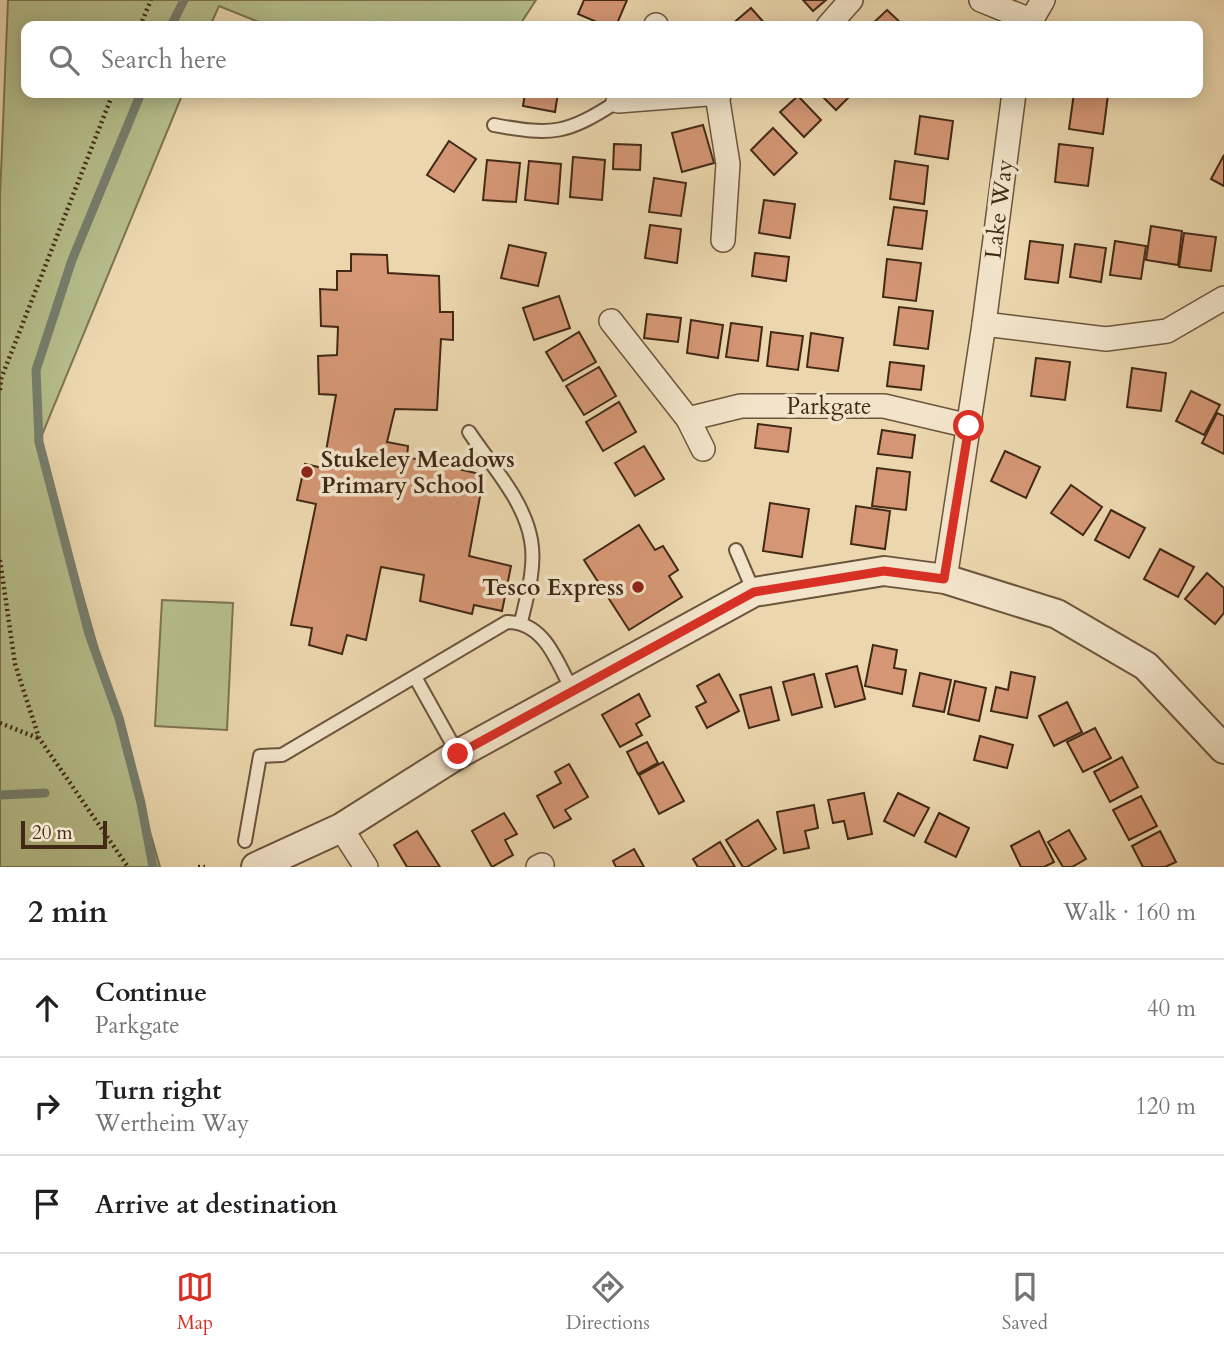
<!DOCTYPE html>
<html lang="en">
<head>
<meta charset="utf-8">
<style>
	body { margin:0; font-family:Cardo,serif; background:#f6f6f6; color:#202124 }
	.scale { position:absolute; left:21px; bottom:18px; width:86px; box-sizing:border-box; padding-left:7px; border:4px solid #422916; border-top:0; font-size:19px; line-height:24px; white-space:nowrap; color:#422916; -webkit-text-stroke:5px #f2e4ca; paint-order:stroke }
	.stop { position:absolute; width:21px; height:21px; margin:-16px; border:5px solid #d93025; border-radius:50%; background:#fff }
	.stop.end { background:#d93025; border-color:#fff; box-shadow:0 2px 7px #0008 }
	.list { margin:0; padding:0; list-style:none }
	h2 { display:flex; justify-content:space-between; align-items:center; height:91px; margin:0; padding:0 28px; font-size:30px }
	h2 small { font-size:23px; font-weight:400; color:#757577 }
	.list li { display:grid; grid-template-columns:46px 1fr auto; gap:21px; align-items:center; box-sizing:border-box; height:98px; padding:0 28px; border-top:2px solid #e0e0e0 }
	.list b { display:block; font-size:26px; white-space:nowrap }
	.list p { margin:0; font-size:23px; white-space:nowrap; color:#757577 }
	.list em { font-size:23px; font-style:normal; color:#757577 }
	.icon { flex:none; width:38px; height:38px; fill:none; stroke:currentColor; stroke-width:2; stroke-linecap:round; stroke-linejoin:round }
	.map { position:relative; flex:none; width:1224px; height:867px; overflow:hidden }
	.search { position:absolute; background:#fff; box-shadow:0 4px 18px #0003; left:21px; right:21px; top:21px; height:77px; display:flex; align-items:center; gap:18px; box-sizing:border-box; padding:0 24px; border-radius:14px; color:#757577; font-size:26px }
	.sheet { height:385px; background:#fff }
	nav { display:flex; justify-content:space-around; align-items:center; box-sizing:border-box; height:98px; border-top:2px solid #e0e0e0; background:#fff; font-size:19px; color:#757577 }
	nav a { display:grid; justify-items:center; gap:4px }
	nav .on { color:#d93025 }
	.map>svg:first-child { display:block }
	.green { fill:#b5be8b; stroke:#7c7450; stroke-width:2 }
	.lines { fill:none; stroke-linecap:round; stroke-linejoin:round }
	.stream { stroke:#767f6e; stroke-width:9 }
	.building { fill:#d49674; stroke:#422916; stroke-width:2 }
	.service-casing { stroke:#6c543c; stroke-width:16 }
	.minor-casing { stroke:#6c543c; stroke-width:26 }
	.tertiary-casing { stroke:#6c543c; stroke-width:32 }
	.path { stroke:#422916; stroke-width:4.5; stroke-dasharray:2 3.5; stroke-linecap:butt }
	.service { stroke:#f2e4ca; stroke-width:12 }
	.minor { stroke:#f2e4ca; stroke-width:23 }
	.tertiary { stroke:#f2e4ca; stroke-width:28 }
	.route { stroke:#d93025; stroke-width:9 }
	.poi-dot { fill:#8f2418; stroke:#f2e4ca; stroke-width:2.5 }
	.labels { text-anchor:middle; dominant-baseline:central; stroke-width:7; stroke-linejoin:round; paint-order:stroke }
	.street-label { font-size:23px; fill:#422916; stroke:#f2e4ca }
	.poi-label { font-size:23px; font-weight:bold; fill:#422916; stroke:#f2e4ca; text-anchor:start }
</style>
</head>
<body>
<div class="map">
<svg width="1224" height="867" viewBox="0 0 1224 867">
	<rect width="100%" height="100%" fill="#ebd6ad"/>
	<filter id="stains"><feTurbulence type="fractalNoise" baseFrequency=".00286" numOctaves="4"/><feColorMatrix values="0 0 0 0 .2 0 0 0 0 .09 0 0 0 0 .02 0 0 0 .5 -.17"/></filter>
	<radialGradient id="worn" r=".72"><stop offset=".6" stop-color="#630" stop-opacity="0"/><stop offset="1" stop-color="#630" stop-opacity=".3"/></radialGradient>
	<!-- green -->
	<g class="green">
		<polygon points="8,0 536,0 519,26 269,26 219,6 210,26 26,26 26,93 183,93 39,442 160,867 0,867 0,197"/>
		<polygon points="162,600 233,603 227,730 155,726"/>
	</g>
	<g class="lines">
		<!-- stream -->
		<g class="stream">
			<polyline points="171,26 184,0"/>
			<polyline points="141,93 72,260 36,370 39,442 89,634 119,718 141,803 153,867"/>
			<polyline points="0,795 45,793"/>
		</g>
	</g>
	<!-- building -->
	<g class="building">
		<polygon points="584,0 627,0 616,26 606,26 578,14"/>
		<polygon points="803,0 826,0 813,11"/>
		<polygon points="751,8 767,26 730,26"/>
		<polygon points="887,10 904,26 870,26"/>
		<polygon points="525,93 558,93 555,112 523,106"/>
		<polygon points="819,93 853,93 836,110"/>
		<polygon points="1074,93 1108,95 1103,134 1069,129"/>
		<polygon points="798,96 821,120 804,137 780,112"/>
		<polygon points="920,116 953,121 948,159 915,154"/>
		<polygon points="703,125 714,163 682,172 672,133"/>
		<polygon points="773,128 797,153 774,175 751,150"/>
		<polygon points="449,141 476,159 454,192 427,175"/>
		<polygon points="614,144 641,145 640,170 613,169"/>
		<polygon points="1059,144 1093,148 1088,186 1055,182"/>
		<polygon points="1224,155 1224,186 1211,179"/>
		<polygon points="573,157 605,160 602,200 570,197"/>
		<polygon points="487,160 520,163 516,202 483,200"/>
		<polygon points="529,161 561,164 558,204 525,200"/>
		<polygon points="895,161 928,166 924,204 890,199"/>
		<polygon points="654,178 686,183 681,216 649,212"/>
		<polygon points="764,200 795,204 790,238 759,233"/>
		<polygon points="894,207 927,211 922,249 888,245"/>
		<polygon points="650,225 681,229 677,263 645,258"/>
		<polygon points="1151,226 1182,231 1178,265 1146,260"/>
		<polygon points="1184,233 1216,237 1211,271 1179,267"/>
		<polygon points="1030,241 1063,245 1058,283 1025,279"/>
		<polygon points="1115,241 1146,246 1141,279 1110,275"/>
		<polygon points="1075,244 1106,248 1101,282 1070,277"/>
		<polygon points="509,245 546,253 538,286 501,278"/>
		<polygon points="755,253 789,257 786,281 752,276"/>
		<polygon points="351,254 387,255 388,273 439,276 440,312 453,312 453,340 441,339 437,410 395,409 387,442 408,446 407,457 484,475 469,556 511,566 502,611 474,605 472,614 420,601 424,575 381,567 366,640 347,635 342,654 309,645 312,628 291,625 316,504 297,500 305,464 323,468 336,395 319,394 318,356 337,355 338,327 321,326 320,289 337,290 337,271 351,271"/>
		<polygon points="887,259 921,263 916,301 883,297"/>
		<polygon points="559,296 570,328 534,340 523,308"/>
		<polygon points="899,307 933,311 928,349 894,345"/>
		<polygon points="647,314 681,318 678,342 644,338"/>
		<polygon points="691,320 723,325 718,358 687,353"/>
		<polygon points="731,323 762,327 758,361 726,357"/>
		<polygon points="579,332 596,362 563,381 546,352"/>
		<polygon points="771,332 803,336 798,370 767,366"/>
		<polygon points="811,333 843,338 838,371 807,367"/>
		<polygon points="1036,358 1070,362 1065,400 1031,396"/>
		<polygon points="890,362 924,366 921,390 887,386"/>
		<polygon points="599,367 616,396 584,415 566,386"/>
		<polygon points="1132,368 1166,373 1161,411 1127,407"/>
		<polygon points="1191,391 1220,405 1204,435 1176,421"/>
		<polygon points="619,402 636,432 603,451 586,422"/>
		<polygon points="1217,413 1224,416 1224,454 1202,443"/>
		<polygon points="758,424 791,428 788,452 755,448"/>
		<polygon points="882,430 915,435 912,458 878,454"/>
		<polygon points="644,446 664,479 635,496 615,463"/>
		<polygon points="1005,451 1040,467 1026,498 991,481"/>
		<polygon points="877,468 910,472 906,510 872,506"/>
		<polygon points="1071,485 1102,507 1083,535 1051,513"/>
		<polygon points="770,503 809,509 802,557 763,551"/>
		<polygon points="856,506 890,511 885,549 851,544"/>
		<polygon points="1111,510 1145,528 1129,558 1095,540"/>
		<polygon points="639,525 655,550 663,546 678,570 669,576 682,597 629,630 584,560"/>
		<polygon points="1160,549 1194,567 1178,597 1144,579"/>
		<polygon points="1207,573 1224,588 1224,613 1215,624 1185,599"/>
		<polygon points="873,645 897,650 894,668 906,670 902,694 865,686"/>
		<polygon points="857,666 865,699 835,707 826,674"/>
		<polygon points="1011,672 1035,677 1027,718 991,711 996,687 1008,690"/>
		<polygon points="920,673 951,680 944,712 913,706"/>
		<polygon points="719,674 739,711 707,728 696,707 706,702 697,686"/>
		<polygon points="814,674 822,707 792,715 783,682"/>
		<polygon points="955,681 986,688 979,721 948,714"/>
		<polygon points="771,687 779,720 749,728 740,695"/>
		<polygon points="639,694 650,716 636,724 642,735 620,747 602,715"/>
		<polygon points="1067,702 1082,732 1054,746 1039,716"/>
		<polygon points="1095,728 1111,758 1083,772 1067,742"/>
		<polygon points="980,736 1013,745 1007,768 974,760"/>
		<polygon points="647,742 658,763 638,774 627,752"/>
		<polygon points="1122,757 1138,787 1110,802 1094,772"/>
		<polygon points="663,762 684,801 659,814 639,775"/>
		<polygon points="569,764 588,797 565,810 571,819 554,828 537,796 561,783 555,772"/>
		<polygon points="864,793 872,834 848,839 844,821 833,823 828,800"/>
		<polygon points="898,793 929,808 914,836 884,821"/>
		<polygon points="1141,796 1157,826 1129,840 1113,810"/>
		<polygon points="814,805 818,828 805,831 809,848 784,853 777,812"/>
		<polygon points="504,813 517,834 505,840 513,855 492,867 472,831"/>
		<polygon points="939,813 969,828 956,857 925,842"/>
		<polygon points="758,820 776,849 747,867 743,867 726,840"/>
		<polygon points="1069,830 1086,859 1072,867 1063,867 1048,842"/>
		<polygon points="417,831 440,867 407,867 394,845"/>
		<polygon points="1039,831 1054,862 1044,867 1021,867 1011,846"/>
		<polygon points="1160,831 1176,862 1165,867 1143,867 1132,846"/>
		<polygon points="720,842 735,867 698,867 693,859"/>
		<polygon points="634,849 644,867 616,867 613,861"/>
	</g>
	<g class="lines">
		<!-- service casing -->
		<g class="service-casing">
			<g id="service">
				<path d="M494,125c59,11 73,9 124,-24"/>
				<path d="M469,432c22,33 55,68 62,108 5,27 -4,56 -10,82"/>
				<polyline points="736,550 754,592"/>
				<polyline points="415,677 458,754"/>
				<path d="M245,841l15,-85 22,-1 225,-133c38,0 50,40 66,70"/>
			</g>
		</g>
		<!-- minor casing -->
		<g class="minor-casing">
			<g id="minor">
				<polyline points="981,0 1030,20"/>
				<polyline points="656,25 656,26"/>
				<polyline points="828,26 851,0"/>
				<polyline points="1028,26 1043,0"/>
				<polyline points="717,95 728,164 723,240"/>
				<polyline points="618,101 720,93"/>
				<polyline points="611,321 688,419 741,406 884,406 969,426"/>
				<polyline points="984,324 1106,339 1167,331 1224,298"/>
				<polyline points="688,419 703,449"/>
				<polyline points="945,579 984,324 1014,93"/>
				<polyline points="341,828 366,867"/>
				<polyline points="538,867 542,865"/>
			</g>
		</g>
		<!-- tertiary casing -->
		<g class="tertiary-casing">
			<polyline id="tertiary" points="256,867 341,828 458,754 754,592 884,571 945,579 1057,614 1146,666 1224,749"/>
		</g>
		<!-- path -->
		<g class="path">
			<polyline points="140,26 151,0"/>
			<polyline points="0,390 1,379 113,93"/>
			<polyline points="0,560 15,664 39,738 128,867"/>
			<polyline points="0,723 38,738"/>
			<polyline points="198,867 205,867"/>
		</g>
		<!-- service -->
		<use href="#service" class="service"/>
		<!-- minor -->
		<use href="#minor" class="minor"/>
		<!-- tertiary -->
		<use href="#tertiary" class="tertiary"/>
	</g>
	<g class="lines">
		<!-- route -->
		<polyline class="route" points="458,754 754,592 884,571 944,579 969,426"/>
	</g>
	<!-- markers -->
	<g class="poi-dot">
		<circle cx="307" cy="472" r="7"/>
		<circle cx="638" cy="587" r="7"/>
	</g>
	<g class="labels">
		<!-- street labels -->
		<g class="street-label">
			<text transform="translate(999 209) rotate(-83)">Lake Way</text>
			<text x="829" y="406">Parkgate</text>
		</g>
		<!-- poi labels -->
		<g class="poi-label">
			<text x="321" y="459">Stukeley Meadows<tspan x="321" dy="26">Primary School</tspan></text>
			<text x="624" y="587" text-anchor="end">Tesco Express</text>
		</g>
	</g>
	<rect width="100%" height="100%" filter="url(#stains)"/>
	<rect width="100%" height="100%" fill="url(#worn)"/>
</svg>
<div class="scale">20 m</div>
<div class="stop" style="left:969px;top:426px"></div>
<div class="stop end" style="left:458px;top:754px"></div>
<div class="search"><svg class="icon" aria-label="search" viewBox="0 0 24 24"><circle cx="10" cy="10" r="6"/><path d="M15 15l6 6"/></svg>Search here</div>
</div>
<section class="sheet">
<h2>2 min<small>Walk · 160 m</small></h2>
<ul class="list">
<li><svg class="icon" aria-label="ahead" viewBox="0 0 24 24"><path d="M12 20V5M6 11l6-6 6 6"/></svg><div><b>Continue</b><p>Parkgate</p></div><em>40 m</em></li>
<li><svg class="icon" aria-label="right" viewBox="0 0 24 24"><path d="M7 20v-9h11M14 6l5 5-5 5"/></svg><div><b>Turn right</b><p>Wertheim Way</p></div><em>120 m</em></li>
<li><svg class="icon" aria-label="arrive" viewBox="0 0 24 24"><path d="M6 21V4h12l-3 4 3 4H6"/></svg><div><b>Arrive at destination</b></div></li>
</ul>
</section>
<nav>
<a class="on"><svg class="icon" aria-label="map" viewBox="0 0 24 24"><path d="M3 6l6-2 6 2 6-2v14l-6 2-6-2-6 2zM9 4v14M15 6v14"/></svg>Map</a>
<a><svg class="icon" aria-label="directions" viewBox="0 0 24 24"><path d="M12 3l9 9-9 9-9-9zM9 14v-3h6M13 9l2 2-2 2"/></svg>Directions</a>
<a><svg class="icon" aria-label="saved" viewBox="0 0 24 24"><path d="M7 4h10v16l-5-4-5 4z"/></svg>Saved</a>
</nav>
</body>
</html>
